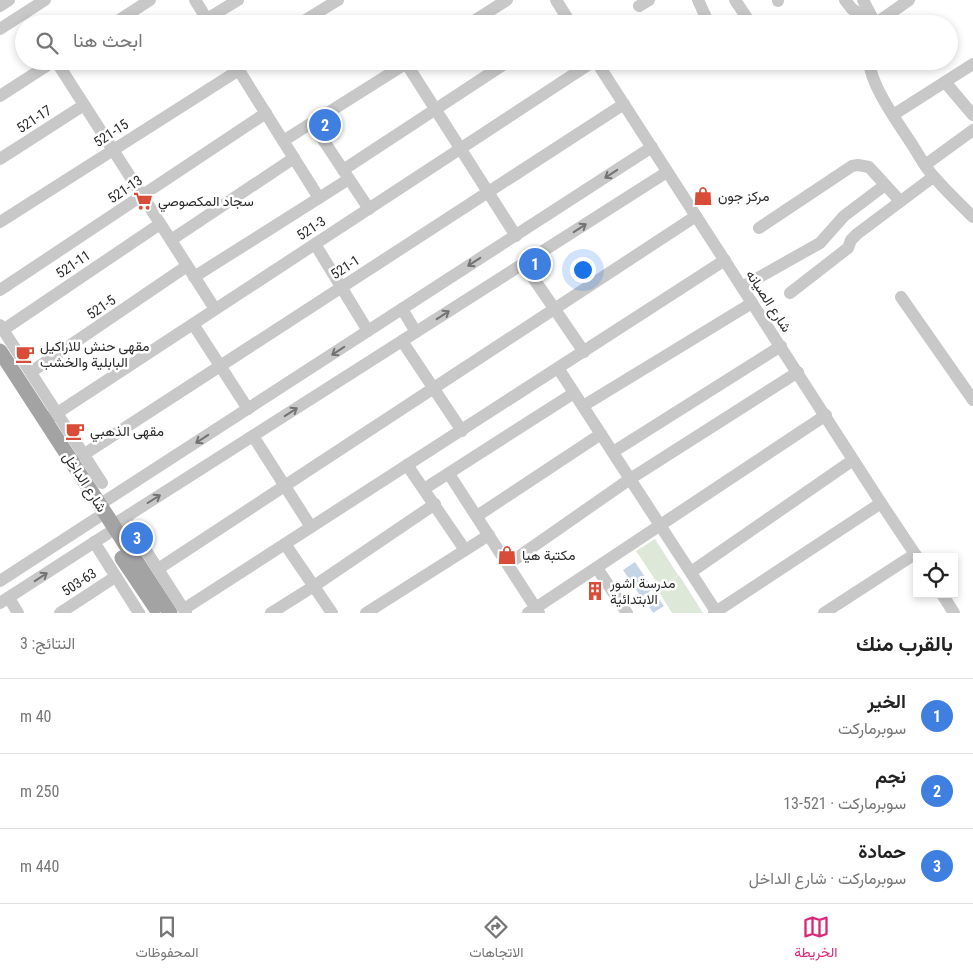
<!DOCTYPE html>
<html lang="ar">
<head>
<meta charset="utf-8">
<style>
	body { margin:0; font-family:"Roboto Condensed",Vazirmatn,sans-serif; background:#f6f6f6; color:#222; direction:rtl }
	.controls { position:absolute; right:15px; bottom:15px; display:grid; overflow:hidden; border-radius:0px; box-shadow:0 2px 8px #0003 }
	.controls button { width:45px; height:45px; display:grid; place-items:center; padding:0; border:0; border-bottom:1px solid #e0e0e0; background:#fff; color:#222; font:25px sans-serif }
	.you { position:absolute; left:582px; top:269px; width:18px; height:18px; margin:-12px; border:4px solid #fff; border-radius:50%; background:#1a73e8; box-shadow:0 0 0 8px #1a73e833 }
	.badge { display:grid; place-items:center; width:32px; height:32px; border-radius:50%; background:#db2777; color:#fff; font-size:16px; font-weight:700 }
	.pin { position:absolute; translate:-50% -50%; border:2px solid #fff; box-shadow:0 1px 5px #0006 }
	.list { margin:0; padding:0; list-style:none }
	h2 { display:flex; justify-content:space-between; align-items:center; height:65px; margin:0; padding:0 20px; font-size:21px }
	h2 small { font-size:16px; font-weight:400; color:#767676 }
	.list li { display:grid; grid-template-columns:32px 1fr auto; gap:15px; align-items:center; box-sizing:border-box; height:75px; padding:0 20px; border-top:1px solid #e0e0e0 }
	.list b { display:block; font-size:19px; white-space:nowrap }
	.list p { margin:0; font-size:16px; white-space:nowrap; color:#767676 }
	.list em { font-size:16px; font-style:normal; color:#767676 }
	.icon { flex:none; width:28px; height:28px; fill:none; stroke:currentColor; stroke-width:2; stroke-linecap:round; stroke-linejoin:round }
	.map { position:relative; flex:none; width:973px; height:613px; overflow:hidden; direction:ltr }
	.search { position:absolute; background:#fff; box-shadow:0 2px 8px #0003; left:15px; right:15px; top:15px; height:55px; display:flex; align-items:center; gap:12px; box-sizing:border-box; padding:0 18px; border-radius:28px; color:#767676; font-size:19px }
	.sheet { height:290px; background:#fff }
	nav { display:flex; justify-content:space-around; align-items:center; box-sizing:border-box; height:70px; border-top:1px solid #e0e0e0; background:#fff; font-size:14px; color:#767676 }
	nav a { display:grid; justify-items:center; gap:2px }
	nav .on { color:#db2777 }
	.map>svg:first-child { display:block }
	.green { fill:#dee8d9 }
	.water { fill:#c6d4e7 }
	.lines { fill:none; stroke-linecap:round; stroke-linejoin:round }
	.minor { stroke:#c8c8c8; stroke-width:12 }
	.major { stroke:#a3a3a3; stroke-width:15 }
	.oneway { stroke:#727272 }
	.labels { text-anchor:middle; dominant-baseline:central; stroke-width:5; stroke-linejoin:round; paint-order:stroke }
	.street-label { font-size:14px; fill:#2b2b2b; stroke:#fff }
	.poi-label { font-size:14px; fill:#2b2b2b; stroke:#fff; text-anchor:start }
</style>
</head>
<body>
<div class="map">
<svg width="973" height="613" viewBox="0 0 973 613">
	<rect width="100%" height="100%" fill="#fff"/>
	<!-- green -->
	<polygon class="green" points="655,539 678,575 664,585 679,575 703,613 672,613 657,589 660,587 636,551"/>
	<!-- water -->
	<g class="water">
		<polygon points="635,562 653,589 641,597 623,570"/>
		<polygon points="656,595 664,606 653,613 646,602"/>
	</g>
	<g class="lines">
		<!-- minor -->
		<g class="minor">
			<polyline points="195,0 210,24"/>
			<polyline points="556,0 571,24"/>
			<polyline points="698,0 709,24"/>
			<polyline points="735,0 751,24"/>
			<polyline points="778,0 778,1"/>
			<polyline points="845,0 852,9 875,23"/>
			<polyline points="863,0 875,23"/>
			<polyline points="0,6 9,0"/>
			<polyline points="639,6 649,0"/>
			<polyline points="207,19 238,0"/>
			<polyline points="113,24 150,0"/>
			<polyline points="299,24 338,0"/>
			<polyline points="469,24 507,0"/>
			<polyline points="875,24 909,0"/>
			<polyline points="0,29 45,0"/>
			<polyline points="56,61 215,309"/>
			<polyline points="233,61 319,198"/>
			<polyline points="596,61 881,503 917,557"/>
			<path d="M869,61c2,26 30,63 44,85 7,11 13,23 22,32 12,14 25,26 38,39"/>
			<polyline points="406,63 516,236"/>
			<polyline points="945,82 973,115"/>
			<polyline points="0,96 54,61"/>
			<polyline points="893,115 973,64"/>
			<polyline points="312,123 369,209"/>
			<polyline points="283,141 410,61"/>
			<polyline points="0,159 84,105"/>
			<polyline points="925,165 973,130"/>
			<polyline points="343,170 509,61"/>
			<polyline points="0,222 239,70"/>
			<polyline points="759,228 852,166 858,165 869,167 900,201"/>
			<polyline points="171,240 294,158"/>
			<polyline points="315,244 368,331"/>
			<polyline points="523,263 584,352"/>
			<polyline points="194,277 349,179"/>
			<polyline points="742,287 820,243 844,216 885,185"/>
			<polyline points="0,290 266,113"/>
			<polyline points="790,293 848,248 851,240 857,234 933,177"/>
			<polyline points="901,297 973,400"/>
			<polyline points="402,309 416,332"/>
			<polyline points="193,324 248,409"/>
			<polyline points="0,325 102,483"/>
			<polyline points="3,330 160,224"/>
			<polyline points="402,341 462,431"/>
			<polyline points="558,368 717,613"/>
			<polyline points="31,372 187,266"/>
			<polyline points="583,406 752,303"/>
			<polyline points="45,421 594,61"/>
			<polyline points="253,436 311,527"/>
			<polyline points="613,452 781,346"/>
			<polyline points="83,455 624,104"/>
			<polyline points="407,465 465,550"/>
			<polyline points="449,474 539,613"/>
			<polyline points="424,489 574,393"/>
			<polyline points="99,505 652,147"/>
			<polyline points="477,516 601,434"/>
			<polyline points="125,518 186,613"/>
			<polyline points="113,525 667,172"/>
			<polyline points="94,542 139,613"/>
			<polyline points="285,544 332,613"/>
			<polyline points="508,564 630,479 798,372"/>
			<polyline points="597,568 627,613"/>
			<polyline points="158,569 696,216"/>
			<polyline points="691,572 853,460"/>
			<polyline points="0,581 97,518"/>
			<polyline points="942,594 954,613"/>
			<polyline points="9,598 18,613"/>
			<polyline points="0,603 107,534"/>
			<polyline points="184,609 725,260"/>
			<polyline points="60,613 115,577"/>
			<polyline points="271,613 314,586 435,504"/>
			<polyline points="366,613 489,535"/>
			<polyline points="528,613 826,415"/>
			<polyline points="714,613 881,503"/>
			<polyline points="824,613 915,554"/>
		</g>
		<!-- major -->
		<g class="major">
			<polyline points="0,351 170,613"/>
			<polyline points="122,558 155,607"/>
		</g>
	</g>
	<!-- one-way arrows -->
	<defs><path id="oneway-shaft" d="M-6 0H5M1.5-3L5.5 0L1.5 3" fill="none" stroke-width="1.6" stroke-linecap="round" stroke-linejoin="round" transform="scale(1.25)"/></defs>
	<g class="oneway">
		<use href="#oneway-shaft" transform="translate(611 174) rotate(147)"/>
		<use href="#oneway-shaft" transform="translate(580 228) rotate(-33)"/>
		<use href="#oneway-shaft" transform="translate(474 262) rotate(147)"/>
		<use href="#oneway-shaft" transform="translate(443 315) rotate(-33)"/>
		<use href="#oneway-shaft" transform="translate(338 351) rotate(147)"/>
		<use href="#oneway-shaft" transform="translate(291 412) rotate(-33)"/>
		<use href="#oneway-shaft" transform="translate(202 439) rotate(147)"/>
		<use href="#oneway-shaft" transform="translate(154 499) rotate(-32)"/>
		<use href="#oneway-shaft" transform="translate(41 577) rotate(-33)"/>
	</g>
	<!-- icons -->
	<defs>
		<g id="shop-bare" transform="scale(1.5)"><path d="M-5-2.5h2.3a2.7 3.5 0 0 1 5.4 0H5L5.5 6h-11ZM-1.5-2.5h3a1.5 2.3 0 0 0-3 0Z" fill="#d84c38" stroke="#fff" stroke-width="2.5" paint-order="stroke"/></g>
		<g id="supermarket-bare" transform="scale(1.5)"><path d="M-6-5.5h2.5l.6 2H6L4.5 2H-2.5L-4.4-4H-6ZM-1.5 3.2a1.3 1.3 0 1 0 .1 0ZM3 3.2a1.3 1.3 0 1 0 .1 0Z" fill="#d84c38" stroke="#fff" stroke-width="2.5" paint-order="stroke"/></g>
		<g id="cafe-bare" transform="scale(1.5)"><path d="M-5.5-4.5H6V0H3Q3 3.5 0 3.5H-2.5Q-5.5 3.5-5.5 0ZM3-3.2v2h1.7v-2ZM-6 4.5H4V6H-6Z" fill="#d84c38" stroke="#fff" stroke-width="2.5" paint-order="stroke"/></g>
		<g id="building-bare" transform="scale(1.5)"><path d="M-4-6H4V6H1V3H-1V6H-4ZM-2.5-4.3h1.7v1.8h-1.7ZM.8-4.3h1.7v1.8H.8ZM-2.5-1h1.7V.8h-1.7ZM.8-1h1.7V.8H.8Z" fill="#d84c38" stroke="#fff" stroke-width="2.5" paint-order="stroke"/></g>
	</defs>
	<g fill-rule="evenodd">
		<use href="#shop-bare" x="703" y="196"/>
		<use href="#supermarket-bare" x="143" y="201"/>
		<use href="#cafe-bare" x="25" y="354"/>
		<use href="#cafe-bare" x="75" y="431"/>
		<use href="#shop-bare" x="507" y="555"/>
		<use href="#building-bare" x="595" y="591"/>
	</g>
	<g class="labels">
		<!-- street labels -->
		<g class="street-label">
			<text transform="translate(34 119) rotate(-33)">521-17</text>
			<text transform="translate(111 133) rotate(-33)">521-15</text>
			<text transform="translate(125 189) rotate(-34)">521-13</text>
			<text transform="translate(311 228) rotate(-33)">521-3</text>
			<text transform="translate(73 264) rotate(-34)">521-11</text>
			<text transform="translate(345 267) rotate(-33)">521-1</text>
			<text transform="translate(769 301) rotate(57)">شارع الصيانه</text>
			<text transform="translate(101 307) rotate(-34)">521-5</text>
			<text transform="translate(85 482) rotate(57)">شارع الداخل</text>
			<text transform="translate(79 582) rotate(-33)">503-63</text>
		</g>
		<!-- poi labels -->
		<g class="poi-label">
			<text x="718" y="196">مركز جون</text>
			<text x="158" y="201">سجاد المكصوصي</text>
			<text x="40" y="346">مقهى حنش للاراكيل<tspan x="40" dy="16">البابلية والخشب</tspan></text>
			<text x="90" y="431">مقهى الذهبي</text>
			<text x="522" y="555">مكتبة هيا</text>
			<text x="610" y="583">مدرسة اشور<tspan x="610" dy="16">الابتدائية</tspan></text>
		</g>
	</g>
</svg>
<div class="controls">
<button><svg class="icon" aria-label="locate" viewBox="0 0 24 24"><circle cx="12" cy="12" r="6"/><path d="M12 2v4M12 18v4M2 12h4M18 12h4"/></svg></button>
</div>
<div class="you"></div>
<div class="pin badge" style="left:535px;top:264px;background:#3f7fe0">1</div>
<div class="pin badge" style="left:325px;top:125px;background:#3f7fe0">2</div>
<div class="pin badge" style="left:137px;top:538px;background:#3f7fe0">3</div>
<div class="search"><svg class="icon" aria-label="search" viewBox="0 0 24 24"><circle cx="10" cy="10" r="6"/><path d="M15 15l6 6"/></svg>ابحث هنا</div>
</div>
<section class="sheet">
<h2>بالقرب منك<small>النتائج: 3</small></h2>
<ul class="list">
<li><span class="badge" style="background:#3f7fe0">1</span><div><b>الخير</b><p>سوبرماركت</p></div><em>40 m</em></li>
<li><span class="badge" style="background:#3f7fe0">2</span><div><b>نجم</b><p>سوبرماركت · 521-13</p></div><em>250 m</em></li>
<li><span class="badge" style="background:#3f7fe0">3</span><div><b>حمادة</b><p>سوبرماركت · شارع الداخل</p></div><em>440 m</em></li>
</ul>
</section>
<nav>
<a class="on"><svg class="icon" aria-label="map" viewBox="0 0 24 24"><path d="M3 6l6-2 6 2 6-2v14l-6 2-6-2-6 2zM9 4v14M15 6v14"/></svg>الخريطة</a>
<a><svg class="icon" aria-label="directions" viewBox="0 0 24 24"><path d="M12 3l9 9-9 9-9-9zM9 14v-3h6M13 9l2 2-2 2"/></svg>الاتجاهات</a>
<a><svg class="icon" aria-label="saved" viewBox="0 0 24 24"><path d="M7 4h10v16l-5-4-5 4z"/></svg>المحفوظات</a>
</nav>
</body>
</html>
